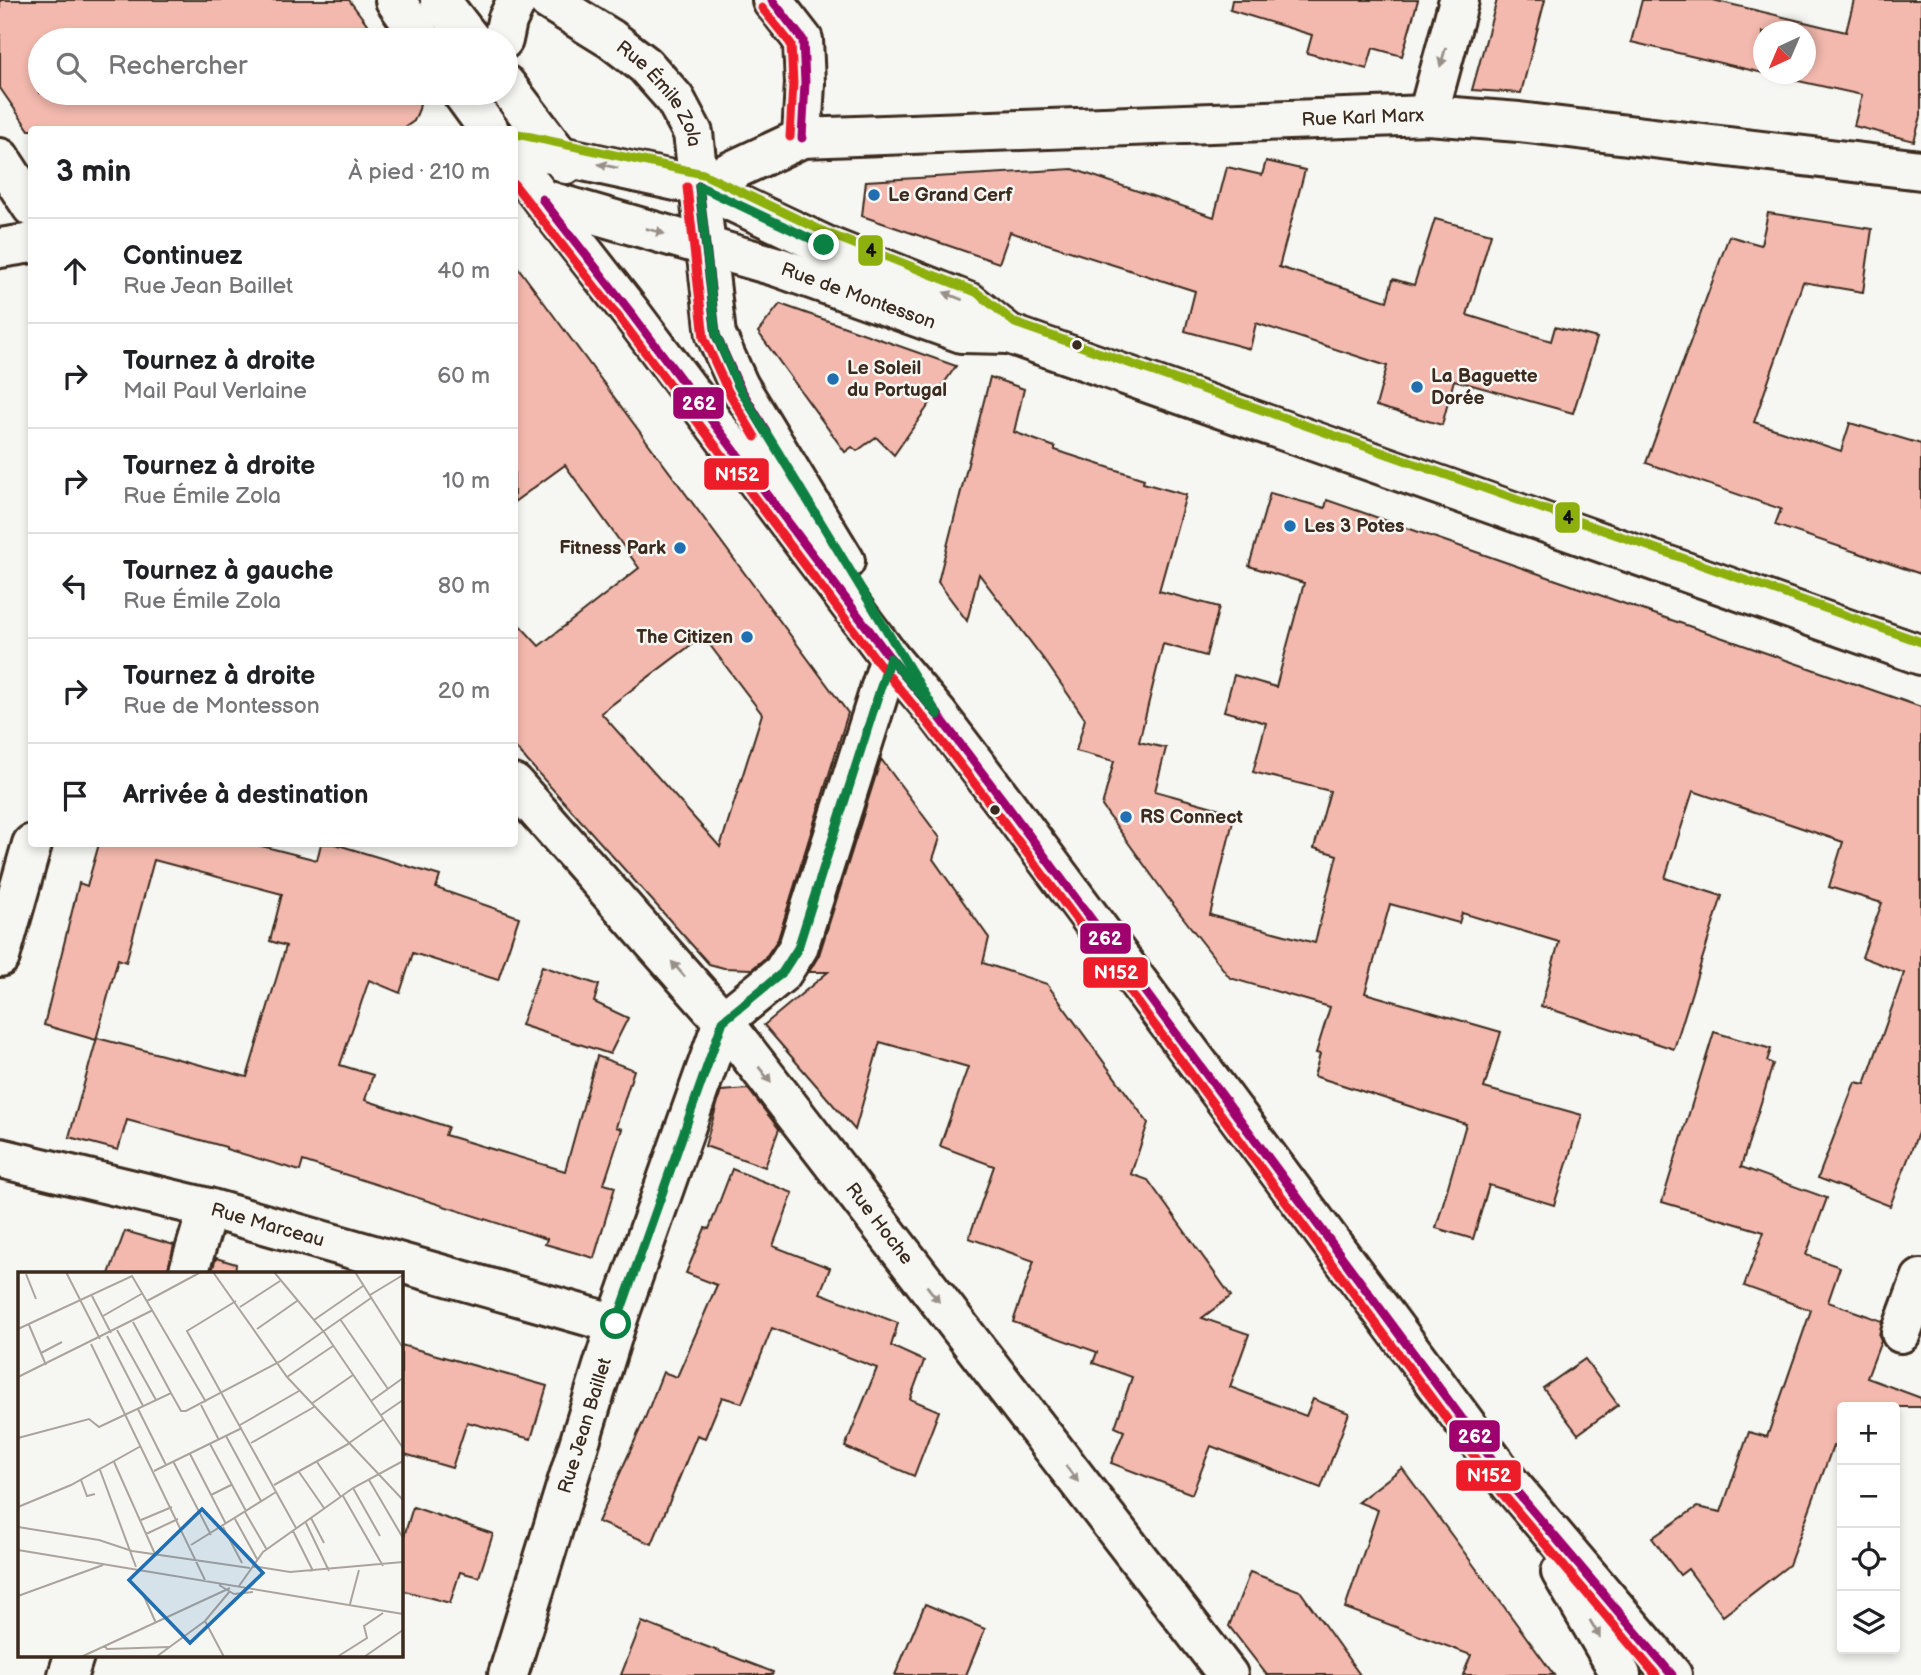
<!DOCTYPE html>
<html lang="fr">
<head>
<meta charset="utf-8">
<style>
	body { margin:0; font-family:"Balsamiq Sans",sans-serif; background:#f2f2f2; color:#202124 }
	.controls { position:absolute; right:21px; bottom:21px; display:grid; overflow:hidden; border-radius:7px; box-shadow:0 4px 10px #0003 }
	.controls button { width:63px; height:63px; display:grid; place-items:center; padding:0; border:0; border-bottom:2px solid #e0e0e0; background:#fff; color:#202124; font:35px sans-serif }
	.compass { position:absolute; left:1753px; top:21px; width:63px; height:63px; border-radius:50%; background:#fff; box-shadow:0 4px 10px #0003; rotate:224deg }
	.stop { position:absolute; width:21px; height:21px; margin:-16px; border:5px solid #0b8043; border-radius:50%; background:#fff }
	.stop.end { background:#0b8043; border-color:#fff; box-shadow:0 2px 7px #0008 }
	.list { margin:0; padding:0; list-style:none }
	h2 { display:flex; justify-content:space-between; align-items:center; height:91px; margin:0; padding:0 28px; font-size:30px }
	h2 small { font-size:23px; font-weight:400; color:#757577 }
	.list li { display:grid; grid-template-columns:46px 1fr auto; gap:21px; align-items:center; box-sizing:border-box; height:105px; padding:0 28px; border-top:2px solid #e0e0e0 }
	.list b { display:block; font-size:26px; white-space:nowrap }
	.list p { margin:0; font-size:23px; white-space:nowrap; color:#757577 }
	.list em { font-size:23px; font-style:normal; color:#757577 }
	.icon { flex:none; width:38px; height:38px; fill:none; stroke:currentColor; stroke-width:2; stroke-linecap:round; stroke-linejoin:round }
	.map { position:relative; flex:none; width:1921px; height:1675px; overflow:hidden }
	.search { position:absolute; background:#fff; box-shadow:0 4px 10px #0003; left:28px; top:28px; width:490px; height:77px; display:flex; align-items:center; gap:18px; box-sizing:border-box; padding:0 24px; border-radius:38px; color:#757577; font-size:26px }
	.panel { position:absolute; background:#fff; box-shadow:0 4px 10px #0003; left:28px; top:126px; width:490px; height:721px; border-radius:7px }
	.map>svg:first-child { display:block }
	.building { fill:#f3b9ae; stroke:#3b2a1e; stroke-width:2; fill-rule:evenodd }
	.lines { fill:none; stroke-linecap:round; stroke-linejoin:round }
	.minor-casing { stroke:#3b2a1e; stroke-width:44 }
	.major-casing { stroke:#3b2a1e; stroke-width:44 }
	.minor { stroke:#f6f6f2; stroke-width:38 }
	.major { stroke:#f6f6f2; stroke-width:38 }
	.bus-1-casing { stroke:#f6f6f2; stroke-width:14 }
	.bus-2-casing { stroke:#f6f6f2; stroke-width:14 }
	.bus-3-casing { stroke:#f6f6f2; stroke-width:14 }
	.bus-1 { stroke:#a0006e; stroke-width:9 }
	.bus-2 { stroke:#ed1c29; stroke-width:9 }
	.bus-3 { stroke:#8eb00e; stroke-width:9 }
	.oneway { fill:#989088 }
	.route { stroke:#0b8043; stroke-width:9 }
	.poi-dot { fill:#1f6fb2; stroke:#f6f6f2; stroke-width:2.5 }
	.bus-dot { fill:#3b2a1e; stroke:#f6f6f2; stroke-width:2.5 }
	.labels { text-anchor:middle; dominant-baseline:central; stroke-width:5; stroke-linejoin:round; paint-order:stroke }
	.street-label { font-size:19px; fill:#3b2a1e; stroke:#f6f6f2 }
	.poi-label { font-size:19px; font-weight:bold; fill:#3b2a1e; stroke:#f6f6f2; text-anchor:start }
	.inset-road { fill:none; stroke:#aba49d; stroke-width:2 }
	.view { fill:#1f6fb2; fill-opacity:0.15; stroke:#1f6fb2; stroke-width:3.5 }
	.inset-edge { fill:none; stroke:#3b2a1e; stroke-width:3.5 }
	.line-badge { stroke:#f6f6f2; stroke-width:2.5 }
	.badge-label { font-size:19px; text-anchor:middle; font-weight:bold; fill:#fff }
	.pale-badge-label { font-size:19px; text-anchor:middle; font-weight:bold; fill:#111 }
</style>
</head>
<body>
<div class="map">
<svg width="1921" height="1675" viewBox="0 0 1921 1675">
	<rect width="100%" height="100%" fill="#f6f6f2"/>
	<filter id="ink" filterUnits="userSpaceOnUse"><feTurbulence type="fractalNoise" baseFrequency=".0143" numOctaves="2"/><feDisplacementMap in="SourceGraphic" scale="14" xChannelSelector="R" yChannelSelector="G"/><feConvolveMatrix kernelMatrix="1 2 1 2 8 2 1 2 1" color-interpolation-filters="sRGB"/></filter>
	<g filter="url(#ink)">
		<!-- building -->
		<g class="building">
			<polygon points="0,0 349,0 379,40 40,40 40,93 417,93 421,98 419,109 414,121 401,130 29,130 0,88"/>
			<polygon points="1232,0 1418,0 1402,56 1373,48 1367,69 1307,53 1312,35 1230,10"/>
			<polygon points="1497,0 1545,0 1521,93 1472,90"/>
			<polygon points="1642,0 1713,0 1846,32 1854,0 1921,0 1921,116 1914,141 1854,126 1862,95 1767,74 1805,74 1805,32 1763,32 1763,73 1631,42"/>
			<polygon points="1266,161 1305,170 1279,267 1387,301 1393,279 1414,285 1435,219 1491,234 1467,315 1551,341 1555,327 1597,338 1573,413 1454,380 1442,425 1376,406 1387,366 1256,323 1250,349 1185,331 1195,291 1010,232 999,263 862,216 866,181 1073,169 1214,217 1227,167 1262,175"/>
			<polygon points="1768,213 1872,229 1863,292 1803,282 1754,422 1841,451 1850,423 1921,444 1921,574 1775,525 1781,509 1646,463 1729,236 1761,245"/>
			<path d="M514,262l334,451 -70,226 -13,19 -13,11 -28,-1 -15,-4 -195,-218v-127l25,27 100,-78 -74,-103 -51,37zM703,636l59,78 -42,133 -119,-134z"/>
			<polygon points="780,304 956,366 894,455 876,437 857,451 852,447 845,452 758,332"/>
			<polygon points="990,377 1024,389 1014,432 1055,447 1055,450 1144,479 1143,483 1186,495 1159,591 1219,607 1206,656 1163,644 1139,742 1166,748 1155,791 1235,813 1210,915 1315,943 1337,855 1314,848 1330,791 1253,772 1266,723 1224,711 1234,675 1276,687 1304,583 1249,566 1270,493 1325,508 1327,500 1921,707 1921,1125 1890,1206 1818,1178 1855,1082 1865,1084 1904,973 1862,957 1882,903 1829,887 1843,842 1693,791 1665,878 1722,896 1674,1049 1541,1006 1559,942 1462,913 1459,923 1390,904 1365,993 1501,1032 1484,1088 1582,1115 1554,1205 1489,1185 1473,1239 1436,1228 1466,1124 1314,1076 1320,1054 1316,1053 1330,1007 1230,978 1168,898 1102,806 1114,761 1076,751 1085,719 1048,665 979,574 967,621 938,582"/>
			<polygon points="881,759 940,838 933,859 989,938 983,963 1047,984 1148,1123 1131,1174 1148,1180 1231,1296 1202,1318 1249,1334 1230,1387 1306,1416 1313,1399 1349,1413 1321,1488 1211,1446 1192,1494 1111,1463 1124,1431 1115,1427 1132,1377 1093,1363 1097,1352 1013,1322 1034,1261 969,1238 994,1166 940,1146 968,1067 880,1042 855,1130 764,1025 828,972 809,972 819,955"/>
			<polygon points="99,844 254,844 317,860 321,844 335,844 440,876 436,888 519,917 498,980 413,953 400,993 369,980 340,1065 373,1075 365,1100 448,1127 445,1135 565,1171 597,1056 634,1070 616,1127 622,1129 604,1184 615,1187 594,1258 545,1244 547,1239 303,1161 300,1171 226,1149 226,1147 127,1120 118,1150 69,1137 97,1038 247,1077 286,946 270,941 282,894 154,860 126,962 118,959 96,1040 44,1025 79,883 87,886"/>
			<polygon points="542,966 599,985 594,1002 628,1018 610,1054 521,1025"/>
			<polygon points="1714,1032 1771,1049 1767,1061 1773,1064 1741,1167 1827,1198 1806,1255 1840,1267 1828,1302 1882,1321 1879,1336 1881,1341 1867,1378 1921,1398 1921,1407 1842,1407 1842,1450 1833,1446 1789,1565 1723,1616 1688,1569 1680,1575 1652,1538 1697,1507 1721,1512 1749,1432 1767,1437 1811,1310 1744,1286 1764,1232 1662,1202"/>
			<polygon points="748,1089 779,1129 765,1167 705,1146 721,1091"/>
			<polygon points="732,1169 793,1193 773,1246 830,1268 820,1293 898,1323 891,1346 924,1361 910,1399 939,1411 914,1476 845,1447 877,1368 772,1328 742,1403 722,1397 705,1438 697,1435 652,1544 598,1522 645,1418 663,1372 677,1377 717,1285 686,1273 705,1228 709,1229"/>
			<polygon points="125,1231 174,1245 167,1274 109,1274"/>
			<polygon points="216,1258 236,1264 235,1274 211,1274"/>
			<polygon points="401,1345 547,1386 531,1439 467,1422 452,1468 401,1453"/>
			<polygon points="1585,1359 1618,1405 1578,1434 1543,1388"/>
			<polygon points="1402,1468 1453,1537 1554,1675 1463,1675 1471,1655 1345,1608 1378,1510 1358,1502"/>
			<polygon points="413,1507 493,1534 479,1577 460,1572 450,1603 401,1590 401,1546"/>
			<polygon points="1250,1572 1300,1591 1360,1675 1267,1675 1229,1626"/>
			<polygon points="925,1604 985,1629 966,1675 895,1675"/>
			<polygon points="642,1622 773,1672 772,1675 621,1675"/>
		</g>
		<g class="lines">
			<!-- minor casing -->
			<g class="minor-casing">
				<g id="minor">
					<polyline points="440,0 471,40"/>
					<polyline points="772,0 803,40 805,83 802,138"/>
					<polyline points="503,40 507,21 517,0"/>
					<polyline points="506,85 566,164"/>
					<polyline points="1428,115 1459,0"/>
					<path id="s1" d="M514,146l185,40 103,-48 626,-23 91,7 402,48"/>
					<polyline points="0,158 32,207"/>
					<polyline points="0,248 32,243"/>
					<path id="s2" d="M514,784l209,237 505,654"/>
					<polyline points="0,957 32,844"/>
					<polyline points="723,1021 782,973 798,948 890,658"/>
					<path id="s3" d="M0,1158l208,50 408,116"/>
					<polyline points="188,1274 208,1208"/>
					<polyline points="1901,1333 1921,1279"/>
					<polyline points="68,1675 74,1656"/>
					<path id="s4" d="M508,1675l108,-351 107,-303"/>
				</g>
			</g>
			<!-- major casing -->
			<g class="major-casing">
				<g id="major">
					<polyline points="395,0 423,40"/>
					<path id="s5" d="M548,0l63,39 34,26 30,34 18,34 23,202 23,51 106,175"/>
					<polyline points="462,93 489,130"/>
					<polyline points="514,163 631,313 890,658 938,715 1008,807 1511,1485 1672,1675"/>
					<polyline points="699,186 824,245 970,303 1009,334"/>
					<path id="s6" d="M542,199l236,68 184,66 47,1 912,321"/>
					<polyline points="1561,1572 1621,1675"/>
				</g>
			</g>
			<!-- minor -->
			<use href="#minor" class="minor"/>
			<!-- major -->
			<use href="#major" class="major"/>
			<!-- bus-1 casing -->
			<g class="bus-1-casing">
				<g id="bus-1">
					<polyline points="772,0 803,40 805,83 802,138"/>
					<polyline points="699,186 716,335 739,386 766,431"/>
					<polyline points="542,199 631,313 890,658 938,715 1008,807 1511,1485 1672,1675"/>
				</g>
			</g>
			<!-- bus-2 casing -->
			<g class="bus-2-casing">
				<g id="bus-2">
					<polyline points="762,8 791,44 793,83 790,137"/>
					<polyline points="514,184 621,320 880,665 928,723 998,814 1501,1492 1656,1675"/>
					<polyline points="687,187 704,338 728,391 755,437"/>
				</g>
			</g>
			<!-- bus-3 casing -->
			<g class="bus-3-casing">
				<polyline id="bus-3" points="517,134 703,174 829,234 976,292 1015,323 1921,642"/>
			</g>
			<!-- bus-1 -->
			<use href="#bus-1" class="bus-1"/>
			<!-- bus-2 -->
			<use href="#bus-2" class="bus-2"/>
			<!-- bus-3 -->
			<use href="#bus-3" class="bus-3"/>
		</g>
		<!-- one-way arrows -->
		<defs><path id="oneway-solid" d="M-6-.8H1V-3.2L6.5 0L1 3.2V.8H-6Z" transform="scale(1.75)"/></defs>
		<g class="oneway">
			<use href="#oneway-solid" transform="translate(1443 57) rotate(106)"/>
			<use href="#oneway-solid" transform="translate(608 166) rotate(-168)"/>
			<use href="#oneway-solid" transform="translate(655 231) rotate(16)"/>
			<use href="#oneway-solid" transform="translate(953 296) rotate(-158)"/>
			<use href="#oneway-solid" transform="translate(678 969) rotate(-131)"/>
			<use href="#oneway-solid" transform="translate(765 1075) rotate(52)"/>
			<use href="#oneway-solid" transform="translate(933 1294) rotate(52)"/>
			<use href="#oneway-solid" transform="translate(1072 1474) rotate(52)"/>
			<use href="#oneway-solid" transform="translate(1595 1629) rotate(60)"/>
		</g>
	</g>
	<g class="lines" filter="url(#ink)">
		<!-- route -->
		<polyline class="route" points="616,1324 723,1021 782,973 798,948 890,658 938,715 738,386 716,335 699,186 824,245"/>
	</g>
	<!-- markers -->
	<g class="poi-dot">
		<circle cx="874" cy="195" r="7"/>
		<circle cx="833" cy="379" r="7"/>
		<circle cx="1417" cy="387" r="7"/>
		<circle cx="1290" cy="526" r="7"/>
		<circle cx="680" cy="548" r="7"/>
		<circle cx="747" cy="637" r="7"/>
		<circle cx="1126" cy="817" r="7"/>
	</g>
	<g class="bus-dot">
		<circle cx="1077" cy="345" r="6"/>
		<circle cx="995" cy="810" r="6"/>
	</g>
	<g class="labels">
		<!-- street labels -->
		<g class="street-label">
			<text stroke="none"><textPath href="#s5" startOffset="149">Rue Émile Zola</textPath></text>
			<text stroke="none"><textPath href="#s1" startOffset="864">Rue Karl Marx</textPath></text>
			<text stroke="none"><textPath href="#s6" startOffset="331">Rue de Montesson</textPath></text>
			<text stroke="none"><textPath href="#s2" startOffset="572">Rue Hoche</textPath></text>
			<text stroke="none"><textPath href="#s3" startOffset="276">Rue Marceau</textPath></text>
			<text stroke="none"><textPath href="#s4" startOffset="261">Rue Jean Baillet</textPath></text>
		</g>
		<!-- poi labels -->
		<g class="poi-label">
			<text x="888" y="195">Le Grand Cerf</text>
			<text x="847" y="368">Le Soleil<tspan x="847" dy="22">du Portugal</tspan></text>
			<text x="1431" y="376">La Baguette<tspan x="1431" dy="22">Dorée</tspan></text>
			<text x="1304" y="526">Les 3 Potes</text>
			<text x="666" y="548" text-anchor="end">Fitness Park</text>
			<text x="733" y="637" text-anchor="end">The Citizen</text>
			<text x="1140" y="817">RS Connect</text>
		</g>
	</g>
	<!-- overview -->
	<g transform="translate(18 1272)">
		<rect width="385" height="385" fill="#f6f6f2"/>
		<path class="inset-road" d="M48,0l34,67M195,0l74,105 116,123M256,0l50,60 79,116M337,0l48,76M8,2l10,25M352,23l33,-20M74,24l19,37M129,29l54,-29M218,29l-49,30 109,197M222,35l40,-26M85,44l40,-23M322,47l48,70M296,48l49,-34M115,50l38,71M11,53l17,40M0,57l114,-53 74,126M239,57l40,-28M99,58l39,70M89,64l36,70M73,72l114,236M23,81l21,-11M0,105l135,-67M269,105l46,-31M353,129l32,-23M293,132l42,-29M183,133l18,35M120,137l28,56M363,143l22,-15M222,153l59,-34M208,164l35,65M0,166l71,-19 10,8 72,-34 10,18h5l95,-50 90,-63M233,171l63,-36M331,171l35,-24M192,172l36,67M172,182l36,70M155,189l38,74M96,190l41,92M299,190l24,35M82,198l36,97M136,199l88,-43M281,200l25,36M63,208l6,16 8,-2M351,208l34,58M256,213l76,-42M335,216l27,48M193,223l20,-10M325,224l40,70M0,235l53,-22 70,-39M227,240l22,38M293,246l13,25M217,247l22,40M123,248l31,-13M287,249l24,50M0,255l81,13 33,11 118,17M205,255l19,36M275,259l20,40M128,262l32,-15M173,273l85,-53M0,278l385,64M234,294l38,6 113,-10M201,313l15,9 19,-2M221,314l24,-34 90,-64 50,-27M124,320l14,31M0,324l85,-31M332,332l9,-34M187,349l19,36M87,374l2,3 62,-2M63,385l149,-69M138,385l49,-36 25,-30M319,385l30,-19 -3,-12 19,-13M346,385l39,-27"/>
		<path class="view" d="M184,237l61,64 -73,70 -61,-63z"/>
		<rect width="385" height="385" class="inset-edge"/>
	</g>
	<g class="line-badge">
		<rect x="857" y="234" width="27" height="33" rx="7" fill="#8eb00e"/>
		<rect x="672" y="386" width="53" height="34" rx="7" fill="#a0006e"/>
		<rect x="703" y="457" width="67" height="34" rx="7" fill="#ed1c29"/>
		<rect x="1554" y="501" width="27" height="33" rx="7" fill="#8eb00e"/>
		<rect x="1079" y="922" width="53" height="33" rx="7" fill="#a0006e"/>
		<rect x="1082" y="956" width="67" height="33" rx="7" fill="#ed1c29"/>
		<rect x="1448" y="1419" width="53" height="34" rx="7" fill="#a0006e"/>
		<rect x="1455" y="1459" width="67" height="33" rx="7" fill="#ed1c29"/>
	</g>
	<g class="badge-label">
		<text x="699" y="410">262</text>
		<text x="737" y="481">N152</text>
		<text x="1105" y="945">262</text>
		<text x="1116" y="979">N152</text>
		<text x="1475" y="1443">262</text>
		<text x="1489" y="1482">N152</text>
	</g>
	<g class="pale-badge-label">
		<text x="871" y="257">4</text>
		<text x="1568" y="524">4</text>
	</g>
</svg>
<div class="controls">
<button>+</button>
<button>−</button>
<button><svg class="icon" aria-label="locate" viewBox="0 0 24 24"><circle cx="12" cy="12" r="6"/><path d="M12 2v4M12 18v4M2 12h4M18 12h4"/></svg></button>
<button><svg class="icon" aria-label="layers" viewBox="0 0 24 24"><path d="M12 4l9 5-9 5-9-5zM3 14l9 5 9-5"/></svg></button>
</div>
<svg class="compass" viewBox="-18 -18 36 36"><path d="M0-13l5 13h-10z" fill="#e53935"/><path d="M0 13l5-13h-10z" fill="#757577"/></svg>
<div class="stop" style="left:616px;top:1324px"></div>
<div class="stop end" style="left:824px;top:245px"></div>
<div class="search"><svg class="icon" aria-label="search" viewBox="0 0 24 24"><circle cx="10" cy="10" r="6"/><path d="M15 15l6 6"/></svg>Rechercher</div>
<section class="panel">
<h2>3 min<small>À pied · 210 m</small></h2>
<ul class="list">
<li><svg class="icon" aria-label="ahead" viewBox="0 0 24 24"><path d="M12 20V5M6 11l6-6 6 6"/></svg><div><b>Continuez</b><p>Rue Jean Baillet</p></div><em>40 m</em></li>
<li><svg class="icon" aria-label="right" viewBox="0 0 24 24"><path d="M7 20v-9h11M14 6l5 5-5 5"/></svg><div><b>Tournez à droite</b><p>Mail Paul Verlaine</p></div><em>60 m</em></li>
<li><svg class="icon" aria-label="right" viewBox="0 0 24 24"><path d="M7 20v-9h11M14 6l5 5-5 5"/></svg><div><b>Tournez à droite</b><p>Rue Émile Zola</p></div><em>10 m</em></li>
<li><svg class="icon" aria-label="left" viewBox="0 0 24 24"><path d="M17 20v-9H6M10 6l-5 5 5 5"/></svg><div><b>Tournez à gauche</b><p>Rue Émile Zola</p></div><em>80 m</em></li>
<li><svg class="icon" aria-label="right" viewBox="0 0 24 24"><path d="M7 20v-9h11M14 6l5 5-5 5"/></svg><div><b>Tournez à droite</b><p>Rue de Montesson</p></div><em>20 m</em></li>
<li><svg class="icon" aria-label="arrive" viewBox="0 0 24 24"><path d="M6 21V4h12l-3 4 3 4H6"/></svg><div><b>Arrivée à destination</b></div></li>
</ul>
</section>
</div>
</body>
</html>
